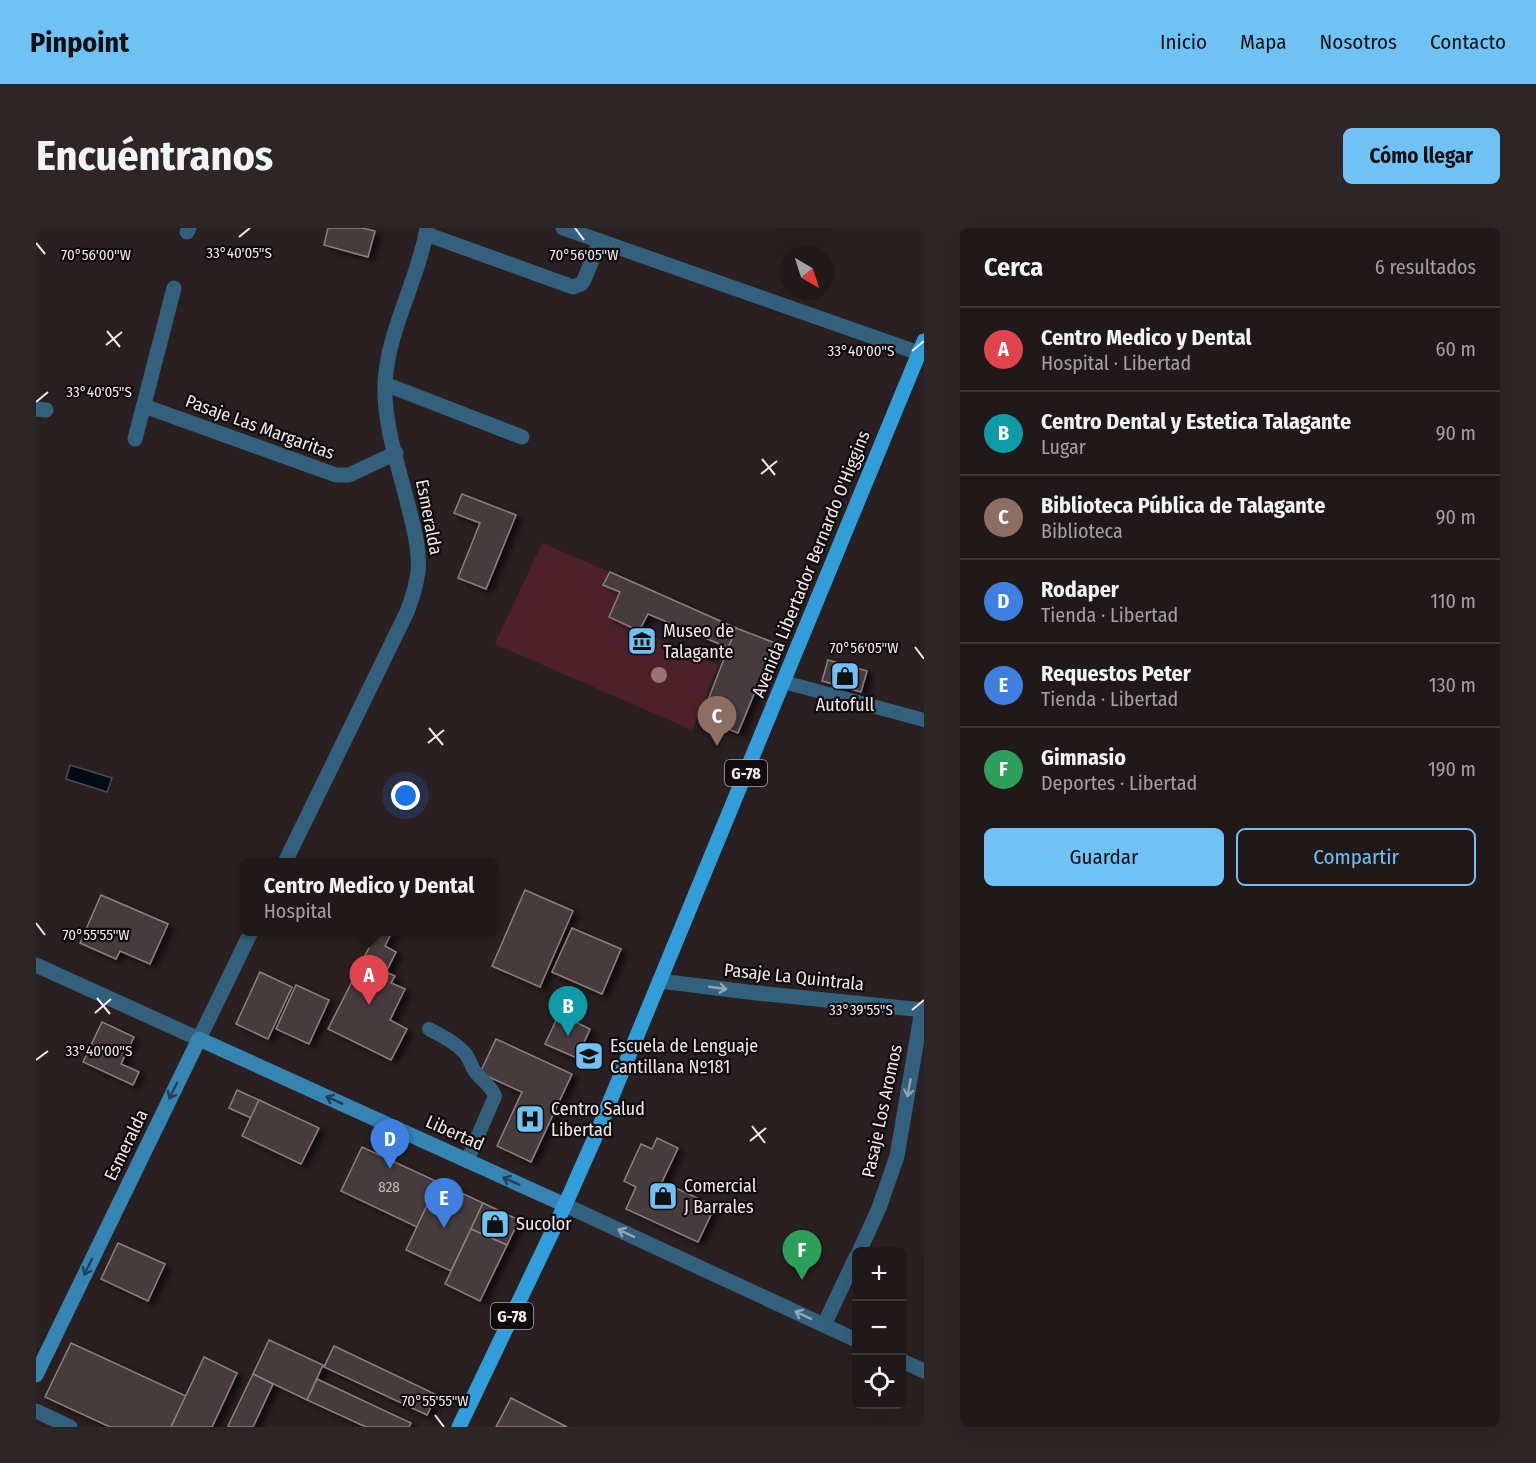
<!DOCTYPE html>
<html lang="es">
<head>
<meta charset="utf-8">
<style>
	body { margin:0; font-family:"Fira Sans Condensed",sans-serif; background:#2d2526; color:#f1f3f6 }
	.controls { position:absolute; right:18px; bottom:18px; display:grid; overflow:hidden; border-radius:9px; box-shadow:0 6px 24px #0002 }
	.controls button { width:54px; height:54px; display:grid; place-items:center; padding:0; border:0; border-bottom:2px solid #3d3738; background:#201819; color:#f1f3f6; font:30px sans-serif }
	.compass { position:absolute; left:744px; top:18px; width:54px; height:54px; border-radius:50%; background:#201819; box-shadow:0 6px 24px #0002; rotate:141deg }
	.you { position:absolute; left:370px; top:568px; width:21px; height:21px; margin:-15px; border:4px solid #fff; border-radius:50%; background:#1a73e8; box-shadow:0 0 0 9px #1a73e833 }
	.badge { display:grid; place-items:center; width:39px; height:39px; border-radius:50%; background:#70c2f4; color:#fff; font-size:20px; font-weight:700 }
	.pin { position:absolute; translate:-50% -50px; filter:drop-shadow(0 2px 3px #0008) }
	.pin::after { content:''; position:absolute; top:32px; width:21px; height:18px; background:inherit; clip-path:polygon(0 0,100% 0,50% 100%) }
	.popup { position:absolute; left:204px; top:630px; width:258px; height:78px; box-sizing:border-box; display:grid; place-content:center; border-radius:9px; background:#201819; filter:drop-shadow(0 2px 4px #0005); font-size:20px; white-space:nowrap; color:#a2a0a2 }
	.popup b { font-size:22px; color:#f1f3f6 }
	.popup::after { content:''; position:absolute; left:50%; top:100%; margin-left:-12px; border:12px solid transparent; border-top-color:#201819 }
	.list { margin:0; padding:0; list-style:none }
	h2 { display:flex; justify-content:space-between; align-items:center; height:78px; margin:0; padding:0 24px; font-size:26px }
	h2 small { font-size:20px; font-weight:400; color:#a2a0a2 }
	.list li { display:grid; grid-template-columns:39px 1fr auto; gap:18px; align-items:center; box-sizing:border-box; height:84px; padding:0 24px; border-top:2px solid #3d3738 }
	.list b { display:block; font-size:22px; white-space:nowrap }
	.list p { margin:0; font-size:20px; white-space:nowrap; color:#a2a0a2 }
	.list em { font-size:20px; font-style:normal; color:#a2a0a2 }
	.actions { display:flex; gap:12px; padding:18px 24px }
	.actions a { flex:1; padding:14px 0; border:2px solid #70c2f4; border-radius:9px; text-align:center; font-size:21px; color:#70c2f4 }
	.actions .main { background:#70c2f4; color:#111 }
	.icon { flex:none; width:33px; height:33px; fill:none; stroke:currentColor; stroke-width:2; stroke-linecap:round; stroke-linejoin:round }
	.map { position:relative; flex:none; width:888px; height:1199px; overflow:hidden; border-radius:9px }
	header { display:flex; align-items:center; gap:36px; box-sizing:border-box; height:84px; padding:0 30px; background:#70c2f4; color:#111 }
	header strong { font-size:28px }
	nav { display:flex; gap:33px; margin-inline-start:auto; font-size:21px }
	.intro { display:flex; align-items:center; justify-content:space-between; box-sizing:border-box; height:144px; padding:0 36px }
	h1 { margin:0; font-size:42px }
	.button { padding:15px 27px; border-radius:9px; background:#70c2f4; color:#111; font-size:21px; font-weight:700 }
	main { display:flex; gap:36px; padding:0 36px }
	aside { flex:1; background:#201819; border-radius:9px; box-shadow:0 6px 24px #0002 }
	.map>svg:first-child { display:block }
	.green { fill:#4e202a }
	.water { fill:#000b16; stroke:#484d55; stroke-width:1.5 }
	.building { fill:#473a3c; stroke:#8d7e80; stroke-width:1.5; filter:url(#shadow) }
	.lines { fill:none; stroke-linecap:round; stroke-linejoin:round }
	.service { stroke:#33617d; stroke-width:14 }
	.minor { stroke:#33617d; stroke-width:15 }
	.tertiary { stroke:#33617d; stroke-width:15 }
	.secondary { stroke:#3584b1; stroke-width:15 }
	.primary { stroke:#329ed9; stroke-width:15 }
	.tree { fill:#9a7278 }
	.oneway { stroke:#92a4b3 }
	.oneway2 { stroke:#214156 }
	.ticks { fill:none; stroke:#f1e8e9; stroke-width:2 }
	.labels { text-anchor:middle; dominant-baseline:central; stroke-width:4.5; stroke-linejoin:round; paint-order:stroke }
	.number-label { font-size:15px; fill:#c6bcbe }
	.shield { fill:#100b0c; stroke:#aea6a7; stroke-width:1.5 }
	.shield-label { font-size:16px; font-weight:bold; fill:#f1e8e9 }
	.street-label { font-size:18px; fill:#f1e8e9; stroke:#100b0c }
	.poi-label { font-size:18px; fill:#f1e8e9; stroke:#100b0c; text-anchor:start }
	.ticks-label { font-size:15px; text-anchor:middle; fill:#f1e8e9; stroke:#100b0c; stroke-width:4.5; stroke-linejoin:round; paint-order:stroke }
</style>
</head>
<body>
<header>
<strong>Pinpoint</strong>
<nav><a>Inicio</a><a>Mapa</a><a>Nosotros</a><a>Contacto</a></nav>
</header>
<div class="intro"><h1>Encuéntranos</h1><a class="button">Cómo llegar</a></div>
<main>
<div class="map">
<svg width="888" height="1199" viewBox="0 0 888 1199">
	<defs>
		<filter id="shadow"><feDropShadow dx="6" dy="4" stdDeviation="3" flood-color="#0009"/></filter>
	</defs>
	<rect width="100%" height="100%" fill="#2b2021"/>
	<!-- green -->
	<polygon class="green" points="506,315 574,344 567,357 584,364 573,390 682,437 656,502 459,416"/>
	<!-- water -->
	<polygon class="water" points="34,537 76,550 71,564 30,551"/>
	<!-- building -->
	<g class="building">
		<polygon points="292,0 326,0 339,3 332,29 288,17"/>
		<polygon points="426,266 480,287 450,361 422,350 444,295 418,285"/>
		<polygon points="574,344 700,400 693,420 612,386 603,403 573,389 584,364 567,357"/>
		<polygon points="700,400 739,415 702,505 665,490"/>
		<polygon points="792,432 831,443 825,464 786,453"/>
		<polygon points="489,662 537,683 504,759 456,738"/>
		<polygon points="65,667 132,696 114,736 84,723 80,731 44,715"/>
		<polygon points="536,700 585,721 566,766 516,744"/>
		<polygon points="341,704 356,704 349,718 360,724 350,744 359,748 355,755 369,761 354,792 371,801 355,832 292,801"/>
		<polygon points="224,744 256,759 232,811 200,796"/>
		<polygon points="260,757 293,772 273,816 240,801"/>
		<polygon points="523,786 554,801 541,830 509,816"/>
		<polygon points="66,794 98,809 85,836 103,844 97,857 47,834"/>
		<polygon points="460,811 536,846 495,934 461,918 486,864 444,845"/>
		<polygon points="201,862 223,872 215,890 193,880"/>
		<polygon points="223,872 283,900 265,936 206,908"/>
		<polygon points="621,910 642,920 626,954 679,978 662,1014 590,981 600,959 588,953 605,916 616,921"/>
		<polygon points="326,919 402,954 381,999 305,963"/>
		<polygon points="402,954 447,975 415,1043 370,1022"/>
		<polygon points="447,975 483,992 471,1017 435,1001"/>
		<polygon points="435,1001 471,1017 444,1073 409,1056"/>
		<polygon points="82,1015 129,1036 112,1073 65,1051"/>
		<polygon points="233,1112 287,1137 271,1172 217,1146"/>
		<polygon points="35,1115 150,1168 135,1199 74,1199 9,1169"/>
		<polygon points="298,1118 401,1167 391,1187 288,1139"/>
		<polygon points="168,1129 201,1145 176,1199 135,1199"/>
		<polygon points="217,1146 237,1156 217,1199 195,1199 192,1198"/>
		<polygon points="281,1151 375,1195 373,1199 330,1199 271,1172"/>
		<polygon points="475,1170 531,1199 460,1199"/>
	</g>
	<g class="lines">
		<!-- service -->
		<g class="service">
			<polyline points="748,454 888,492"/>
			<path d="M393,801c13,7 26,13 36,24 5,6 6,15 12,21 7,8 14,12 18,22l-28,65"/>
		</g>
		<!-- minor -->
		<g class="minor">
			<polyline points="527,0 883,125"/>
			<polyline points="151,4 153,0"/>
			<polyline points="390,6 537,59 545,56 548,52 564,13"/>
			<polyline points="349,156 486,209"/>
			<polyline points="108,178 300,247 313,247 360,225"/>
			<polyline points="0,181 10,182"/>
			<polyline points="99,211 138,60"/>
			<polyline points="624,753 712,764 888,782"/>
			<polyline points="823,1024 843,980 861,928 886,782"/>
			<polyline points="788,1097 820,1029"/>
			<polyline points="0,1183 34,1199"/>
		</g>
		<!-- tertiary -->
		<g class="tertiary">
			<path d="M249,634l122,-250c5,-13 9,-26 11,-40 2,-19 -3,-40 -8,-59 -9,-39 -26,-85 -25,-126 1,-55 33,-105 42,-159"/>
			<polyline points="0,737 163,811 215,704"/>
			<polyline points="529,977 820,1112"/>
			<polyline points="866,1133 888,1143"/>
		</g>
		<!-- secondary -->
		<polyline class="secondary" points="0,1147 163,811 529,977"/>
		<!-- primary -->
		<polyline class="primary" points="423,1199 529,977 560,907 888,113"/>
	</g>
	<!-- trees -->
	<circle class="tree" cx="623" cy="447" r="8"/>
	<!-- one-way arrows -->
	<defs><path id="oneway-shaft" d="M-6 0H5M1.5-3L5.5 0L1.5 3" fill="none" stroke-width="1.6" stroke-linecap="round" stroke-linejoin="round" transform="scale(1.5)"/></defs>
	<g class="oneway">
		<use href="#oneway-shaft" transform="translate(682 760) rotate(8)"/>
		<use href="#oneway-shaft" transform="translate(873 860) rotate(100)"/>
		<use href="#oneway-shaft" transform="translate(590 1005) rotate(-155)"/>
		<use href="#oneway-shaft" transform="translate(767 1087) rotate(-155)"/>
	</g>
	<g class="oneway2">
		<use href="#oneway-shaft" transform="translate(137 863) rotate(116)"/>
		<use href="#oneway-shaft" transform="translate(298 872) rotate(-156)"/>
		<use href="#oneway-shaft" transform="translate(475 953) rotate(-156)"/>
		<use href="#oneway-shaft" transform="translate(52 1039) rotate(116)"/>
	</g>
	<!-- ticks -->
	<path class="ticks" d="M539,0l9,12M203,9l11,-9M0,15l9,11M71,103l13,16M70,117l16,-13M876,123l12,-10M0,174l12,-10M726,231l13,16M725,246l16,-13M879,419l9,12M393,500l14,17M392,515l16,-13M0,695l9,12M61,770l13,16M876,782l12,-10M59,785l16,-14M0,832l12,-9M716,898l13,17M714,913l16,-13M399,1187l9,12"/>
	<!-- icons -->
	<defs>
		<g id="museum-square" transform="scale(1.5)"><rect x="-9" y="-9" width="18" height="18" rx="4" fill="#70c2f4" stroke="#100b0c"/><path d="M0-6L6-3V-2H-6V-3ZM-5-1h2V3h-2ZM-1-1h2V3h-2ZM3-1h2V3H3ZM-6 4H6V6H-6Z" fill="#111"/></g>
		<g id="shop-square" transform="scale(1.5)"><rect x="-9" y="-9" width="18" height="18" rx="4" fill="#70c2f4" stroke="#100b0c"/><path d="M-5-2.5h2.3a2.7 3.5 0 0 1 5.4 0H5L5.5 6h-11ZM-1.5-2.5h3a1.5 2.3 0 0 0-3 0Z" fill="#111"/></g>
		<g id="school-square" transform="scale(1.5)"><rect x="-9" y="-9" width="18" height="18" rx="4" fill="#70c2f4" stroke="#100b0c"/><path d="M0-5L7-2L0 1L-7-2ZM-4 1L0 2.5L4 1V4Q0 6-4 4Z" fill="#111"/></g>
		<g id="hospital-square" transform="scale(1.5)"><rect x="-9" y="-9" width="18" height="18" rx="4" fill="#70c2f4" stroke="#100b0c"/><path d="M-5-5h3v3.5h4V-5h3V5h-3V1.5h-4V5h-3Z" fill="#111"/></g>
	</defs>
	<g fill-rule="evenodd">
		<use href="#museum-square" x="606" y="413"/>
		<use href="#shop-square" x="809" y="448"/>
		<use href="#school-square" x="553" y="828"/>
		<use href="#hospital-square" x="494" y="891"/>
		<use href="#shop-square" x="627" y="968"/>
		<use href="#shop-square" x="459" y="996"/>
	</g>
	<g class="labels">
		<!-- number labels -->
		<g class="number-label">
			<text x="353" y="959">828</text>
		</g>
		<!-- shield labels -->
		<g class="shield">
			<rect x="689" y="532" width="42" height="26" rx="4.5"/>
			<rect x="455" y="1075" width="42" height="26" rx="4.5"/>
		</g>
		<g class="shield-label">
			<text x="710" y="545">G-78</text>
			<text x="476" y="1088">G-78</text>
		</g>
		<!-- street labels -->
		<g class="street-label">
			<text transform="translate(224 199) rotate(20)">Pasaje Las Margaritas</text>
			<text transform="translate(393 289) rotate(79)">Esmeralda</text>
			<text transform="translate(775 336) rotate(-68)">Avenida Libertador Bernardo O'Higgins</text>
			<text transform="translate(758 749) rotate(6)">Pasaje La Quintrala</text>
			<text transform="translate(846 883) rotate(-78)">Pasaje Los Aromos</text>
			<text transform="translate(419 905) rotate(24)">Libertad</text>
			<text transform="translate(90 917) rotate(-64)">Esmeralda</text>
		</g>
		<!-- poi labels -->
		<g class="poi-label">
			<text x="627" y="403">Museo de<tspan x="627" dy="21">Talagante</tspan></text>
			<text x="809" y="477" text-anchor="middle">Autofull</text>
			<text x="574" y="818">Escuela de Lenguaje<tspan x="574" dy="21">Cantillana Nº181</tspan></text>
			<text x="515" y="881">Centro Salud<tspan x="515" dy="21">Libertad</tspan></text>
			<text x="648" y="958">Comercial<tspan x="648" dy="21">J Barrales</tspan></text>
			<text x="480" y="996">Sucolor</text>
		</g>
	</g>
	<g class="ticks-label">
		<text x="203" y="30">33°40'05"S</text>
		<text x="60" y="32">70°56'00"W</text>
		<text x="548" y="32">70°56'05"W</text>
		<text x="825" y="128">33°40'00"S</text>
		<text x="63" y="169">33°40'05"S</text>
		<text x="828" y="425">70°56'05"W</text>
		<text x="60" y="712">70°55'55"W</text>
		<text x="825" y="787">33°39'55"S</text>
		<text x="63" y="828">33°40'00"S</text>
		<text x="399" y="1178">70°55'55"W</text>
	</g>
</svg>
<div class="controls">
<button>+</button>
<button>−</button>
<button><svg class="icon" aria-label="locate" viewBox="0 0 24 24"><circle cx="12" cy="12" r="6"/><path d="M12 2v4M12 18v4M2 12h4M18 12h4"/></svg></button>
</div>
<svg class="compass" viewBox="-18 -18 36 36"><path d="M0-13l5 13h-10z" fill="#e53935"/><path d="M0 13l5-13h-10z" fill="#a2a0a2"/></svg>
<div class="you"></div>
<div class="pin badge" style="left:333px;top:777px;background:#e0444e">A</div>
<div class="popup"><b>Centro Medico y Dental</b>Hospital</div>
<div class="pin badge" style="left:532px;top:808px;background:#0f9aa8">B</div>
<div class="pin badge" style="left:681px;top:518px;background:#8d6e63">C</div>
<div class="pin badge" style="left:354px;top:941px;background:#3f7fe0">D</div>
<div class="pin badge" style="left:408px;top:1000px;background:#3f7fe0">E</div>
<div class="pin badge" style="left:766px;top:1052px;background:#2e9e5b">F</div>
</div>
<aside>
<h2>Cerca<small>6 resultados</small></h2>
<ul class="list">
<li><span class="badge" style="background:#e0444e">A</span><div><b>Centro Medico y Dental</b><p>Hospital · Libertad</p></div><em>60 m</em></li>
<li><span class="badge" style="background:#0f9aa8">B</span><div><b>Centro Dental y Estetica Talagante</b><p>Lugar</p></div><em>90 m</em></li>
<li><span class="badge" style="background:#8d6e63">C</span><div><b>Biblioteca Pública de Talagante</b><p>Biblioteca</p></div><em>90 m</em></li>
<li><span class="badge" style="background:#3f7fe0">D</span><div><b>Rodaper</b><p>Tienda · Libertad</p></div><em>110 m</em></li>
<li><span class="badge" style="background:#3f7fe0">E</span><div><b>Requestos Peter</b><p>Tienda · Libertad</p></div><em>130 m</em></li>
<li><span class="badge" style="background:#2e9e5b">F</span><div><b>Gimnasio</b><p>Deportes · Libertad</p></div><em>190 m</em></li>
</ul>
<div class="actions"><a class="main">Guardar</a><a>Compartir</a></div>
</aside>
</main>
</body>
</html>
